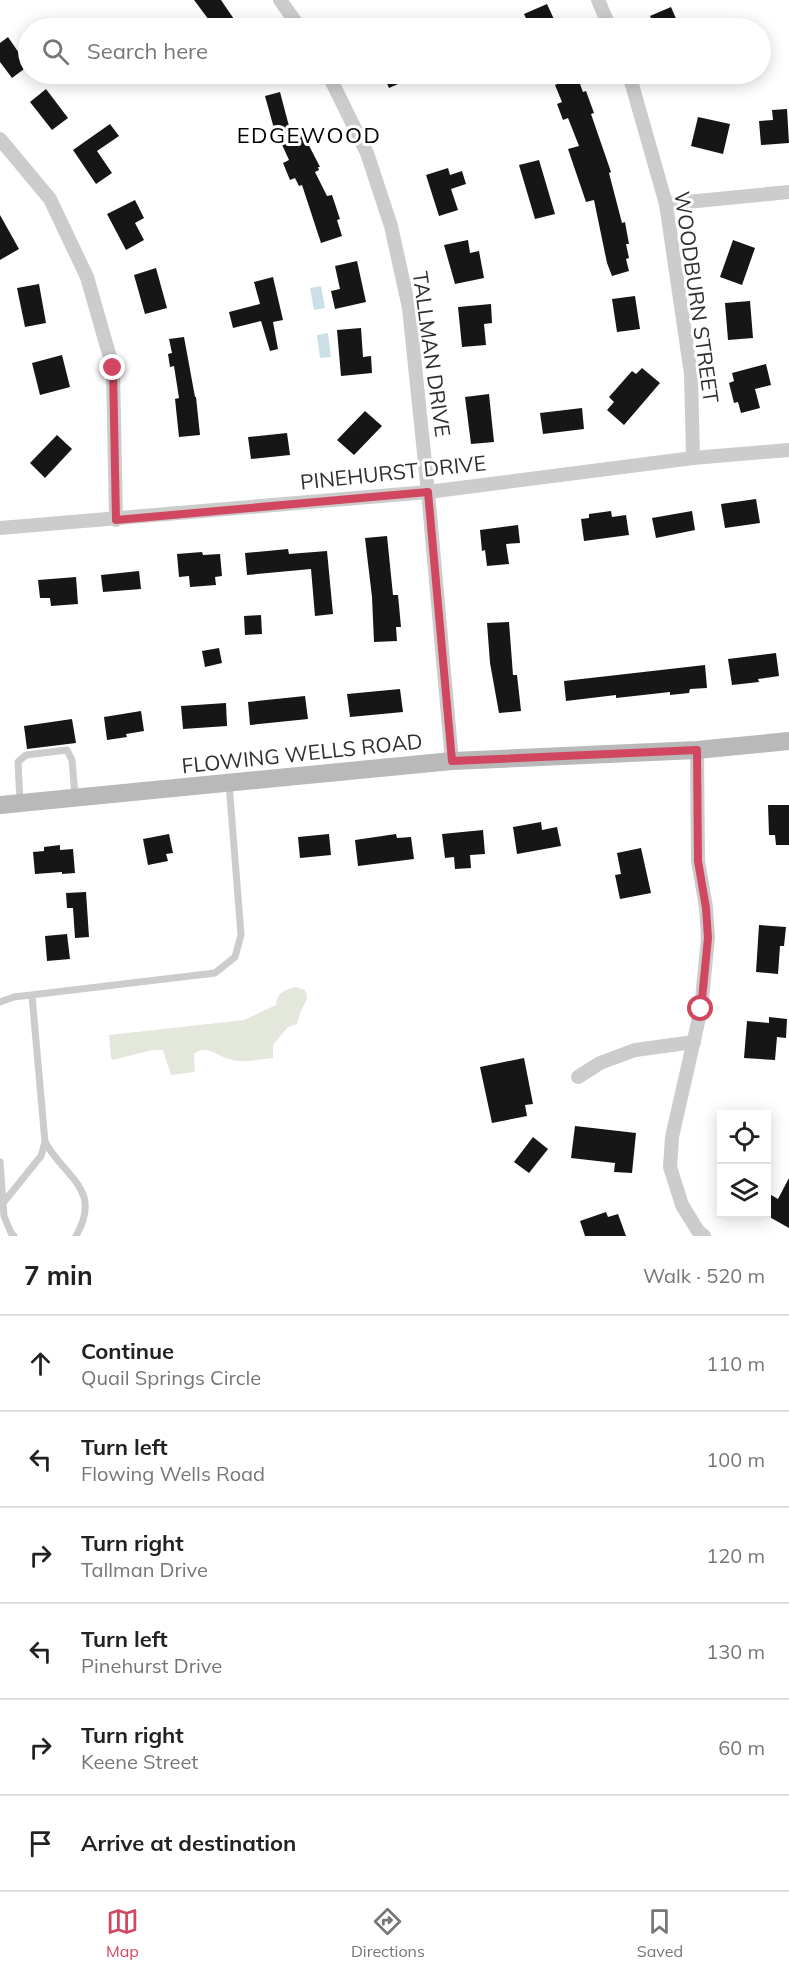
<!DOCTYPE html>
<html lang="en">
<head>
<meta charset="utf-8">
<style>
	body { margin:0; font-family:Mulish,sans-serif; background:#f6f6f6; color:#222 }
	.controls { position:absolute; right:18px; bottom:18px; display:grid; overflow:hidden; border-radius:0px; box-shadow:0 3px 15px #0003 }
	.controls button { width:54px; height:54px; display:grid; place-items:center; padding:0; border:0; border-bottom:2px solid #e0e0e0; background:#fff; color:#222; font:30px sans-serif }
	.stop { position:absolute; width:18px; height:18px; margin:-14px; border:4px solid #d14760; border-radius:50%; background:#fff }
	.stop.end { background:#d14760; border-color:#fff; box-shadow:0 2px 6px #0008 }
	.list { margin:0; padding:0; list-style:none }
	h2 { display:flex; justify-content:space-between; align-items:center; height:78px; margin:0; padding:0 24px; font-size:26px }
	h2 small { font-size:20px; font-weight:400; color:#767676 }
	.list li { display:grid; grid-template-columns:39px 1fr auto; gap:18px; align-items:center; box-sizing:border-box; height:96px; padding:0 24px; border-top:2px solid #e0e0e0 }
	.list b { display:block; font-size:22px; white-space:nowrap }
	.list p { margin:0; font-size:20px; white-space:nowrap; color:#767676 }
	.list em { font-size:20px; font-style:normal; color:#767676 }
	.icon { flex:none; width:33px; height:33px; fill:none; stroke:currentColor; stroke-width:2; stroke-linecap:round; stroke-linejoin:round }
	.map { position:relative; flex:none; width:789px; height:1236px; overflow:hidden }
	.search { position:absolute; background:#fff; box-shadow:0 3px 15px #0003; left:18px; right:18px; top:18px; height:66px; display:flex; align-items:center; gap:15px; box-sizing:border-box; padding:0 21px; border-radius:33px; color:#767676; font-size:22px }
	.sheet { height:654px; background:#fff }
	nav { display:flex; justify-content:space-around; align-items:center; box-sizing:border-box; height:84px; border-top:2px solid #e0e0e0; background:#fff; font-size:16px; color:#767676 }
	nav a { display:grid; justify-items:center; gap:3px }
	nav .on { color:#d14760 }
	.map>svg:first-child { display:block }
	.green { fill:#e4e8dc }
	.water { fill:#cbdfe6 }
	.building { fill:#161616 }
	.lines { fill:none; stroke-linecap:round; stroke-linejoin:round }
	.lane { stroke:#ccc; stroke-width:7 }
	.street { stroke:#ccc; stroke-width:14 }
	.secondary { stroke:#b9b9b9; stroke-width:18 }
	.route { stroke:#d14760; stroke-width:8 }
	.labels { text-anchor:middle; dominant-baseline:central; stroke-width:6; stroke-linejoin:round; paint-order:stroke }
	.street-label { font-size:21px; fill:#2f2f2f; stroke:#fff }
	.neighbourhood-label { font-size:22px; letter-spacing:1.5px; fill:#000; stroke:#fff }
</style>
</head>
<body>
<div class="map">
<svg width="789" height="1236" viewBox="0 0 789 1236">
	<rect width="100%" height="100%" fill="#fff"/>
	<!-- green -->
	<path class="green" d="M295,987l10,3c4,9 1,11 -3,19 -3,5 -3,10 -5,15l-9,3 -15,18v13c-14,1 -30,6 -44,1 -12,-3 -23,-16 -35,-5l1,18 -24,3 -8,-25h-11l-39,10 -2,-2 -2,-23 135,-15 32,-15c1,-12 8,-15 19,-18z"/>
	<!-- water -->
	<g class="water">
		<polygon points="321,286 325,308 314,310 310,288"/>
		<polygon points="328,333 331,357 320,358 317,335"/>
	</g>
	<!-- building -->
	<g class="building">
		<polygon points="194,0 221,0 240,28 215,28"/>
		<polygon points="547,4 558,28 530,28 524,14"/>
		<polygon points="671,7 680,28 656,28 650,16"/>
		<polygon points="8,37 28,66 12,78 0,62 0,43"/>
		<polygon points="383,74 421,74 389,88"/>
		<polygon points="577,76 583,92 586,91 594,113 591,114 611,172 609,173 622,223 625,222 629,244 626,244 629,258 626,259 629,271 612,276 607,263 594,200 586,202 568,149 579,146 568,118 563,120 557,104 562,102 555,85"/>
		<polygon points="46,89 68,118 52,130 30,102"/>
		<polygon points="280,92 290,130 299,126 320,167 318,167 319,170 315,172 327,196 332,195 340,219 337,220 342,236 321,243 302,185 299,186 295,178 290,180 283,163 289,160 273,125 265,96"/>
		<polygon points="787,109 789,143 761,145 759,121 773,120 772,110"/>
		<polygon points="698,117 730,124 723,154 691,146"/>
		<polygon points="110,124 119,136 97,151 112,173 96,184 73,150"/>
		<polygon points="539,160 555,214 535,219 519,165"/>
		<polygon points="448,168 450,175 462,171 466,184 451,189 458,210 439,216 426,175"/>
		<polygon points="135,200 144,218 135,223 144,240 126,250 107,214"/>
		<polygon points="0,215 19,249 0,260"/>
		<polygon points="468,240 470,253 479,251 484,278 455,284 444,245"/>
		<polygon points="733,240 755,248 742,285 720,277"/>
		<polygon points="357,261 366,302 335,309 331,291 340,289 335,266"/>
		<polygon points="156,268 167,308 145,314 134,275"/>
		<polygon points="273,277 283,320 273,322 278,349 270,351 261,321 233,328 229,312 260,304 254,282"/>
		<polygon points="39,284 46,323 25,327 17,288"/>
		<polygon points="635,296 640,329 617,332 612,299"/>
		<polygon points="750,301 753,338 728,340 725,303"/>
		<polygon points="491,304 492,323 484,324 486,345 462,347 458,307"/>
		<polygon points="361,328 363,357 371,356 372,373 341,376 337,330"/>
		<polygon points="184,337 195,397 196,397 200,435 179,437 175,399 179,398 174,366 170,367 168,354 172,353 169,339"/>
		<polygon points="62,355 70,387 40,395 32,363"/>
		<polygon points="766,364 771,385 755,389 760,408 741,413 738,402 734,403 729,383 734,381 732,373"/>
		<polygon points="642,368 660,383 624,425 607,410 614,402 609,397 632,371 636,374"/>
		<polygon points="489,394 494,442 471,444 465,397"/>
		<polygon points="582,408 584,429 543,434 540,413"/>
		<polygon points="365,411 382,426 354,455 337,440"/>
		<polygon points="287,433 290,455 251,459 248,437"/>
		<polygon points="57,435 72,449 45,478 30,463"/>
		<polygon points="756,499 760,523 725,528 721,504"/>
		<polygon points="611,511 612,517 626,515 629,535 584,541 581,519 589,518 589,514"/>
		<polygon points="692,511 695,530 656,538 652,518"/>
		<polygon points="518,525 520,543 506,544 509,564 487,566 485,550 482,551 480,530"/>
		<polygon points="387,536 393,595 398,595 401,627 396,627 397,641 374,642 372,597 365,538"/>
		<polygon points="288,549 289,554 327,551 333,614 315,616 311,569 247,575 245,553"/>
		<polygon points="202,552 203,555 220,554 222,576 215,577 216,585 190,587 189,576 179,577 177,554"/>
		<polygon points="139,571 141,589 103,592 101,575"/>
		<polygon points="76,577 78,604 51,606 50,598 40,598 38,580"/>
		<polygon points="261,615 262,634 245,635 244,616"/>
		<polygon points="509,622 513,675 517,675 521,711 499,713 490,663 487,623"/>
		<polygon points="219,648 222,663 205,667 202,651"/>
		<polygon points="776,653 779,676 758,679 759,682 732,685 728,659"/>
		<polygon points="705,665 707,688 690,689 689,693 670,695 670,692 616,698 616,695 566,701 564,681"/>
		<polygon points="400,689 403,712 350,717 347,694"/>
		<polygon points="305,696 308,719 250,725 248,702"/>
		<polygon points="226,703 227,726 183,729 181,706"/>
		<polygon points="141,711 144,731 126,734 127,737 107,740 104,717"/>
		<polygon points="72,719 76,743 27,749 24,726"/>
		<polygon points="768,805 789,805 789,845 776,845 775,835 769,835"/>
		<polygon points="541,822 542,830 557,827 561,846 517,854 513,827"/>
		<polygon points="483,830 485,854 470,855 471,868 455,869 454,857 445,858 442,834"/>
		<polygon points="169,834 173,853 166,854 168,861 148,865 143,839"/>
		<polygon points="329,834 331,855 300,858 298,837"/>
		<polygon points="396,834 397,838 411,837 414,859 358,866 355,840"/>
		<polygon points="60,845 60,850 73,849 75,873 62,874 62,872 35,874 33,852 44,851 44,847"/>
		<polygon points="641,848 651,893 620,899 615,875 621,874 617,853"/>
		<polygon points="86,892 89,937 75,938 73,908 67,908 66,893"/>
		<polygon points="759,925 786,927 784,946 780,946 778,974 756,972"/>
		<polygon points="67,934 70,959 47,961 45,936"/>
		<polygon points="769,1017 787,1019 786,1038 777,1037 775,1060 744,1058 747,1021 769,1023"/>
		<polygon points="524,1058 533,1104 525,1105 527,1116 492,1123 480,1067"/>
		<polygon points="575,1126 636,1133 632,1173 614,1172 615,1163 571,1158"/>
		<polygon points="533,1137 548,1149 529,1173 514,1162"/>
		<polygon points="789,1178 789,1228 766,1215 766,1192 778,1199"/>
		<polygon points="606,1212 608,1217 618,1214 626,1236 585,1236 580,1221"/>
	</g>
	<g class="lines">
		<!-- lane -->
		<g class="lane">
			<polyline points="20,802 18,762 26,755 67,750 72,760 75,796"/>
			<polyline points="0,1002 14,997 215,973 235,957 241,935 229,783"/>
			<path d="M45,1142c20,36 58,47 31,94"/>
			<polyline points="0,1162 3,1203"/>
			<polyline points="14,1236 11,1233 4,1216 3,1203 41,1156 45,1142 32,996"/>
		</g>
		<!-- street -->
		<g class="street">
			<polyline points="280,0 300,28"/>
			<polyline points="598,0 610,28"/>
			<polyline points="328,74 367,153 391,226 409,308 428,492 452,761"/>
			<polyline points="629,74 666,204 691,374 693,458"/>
			<polyline points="0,139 50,199 87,277 113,368 116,520"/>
			<polyline points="666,204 789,192"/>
			<polyline points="0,528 428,492 693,458 789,450"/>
			<polyline points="697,750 698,861 706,907 708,938 701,1009 672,1137 670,1167 682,1205 698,1231 704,1236"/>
			<polyline points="578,1077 600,1063 635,1050 694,1042"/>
		</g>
		<!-- secondary -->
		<polyline class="secondary" points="0,805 452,761 697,750 789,741"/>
	</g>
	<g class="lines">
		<!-- route -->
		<polyline class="route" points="113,368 116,520 428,492 452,761 697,750 698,861 706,908 708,938 701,1009"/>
	</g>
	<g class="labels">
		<!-- street labels -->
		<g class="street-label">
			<text transform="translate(697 297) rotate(82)">WOODBURN STREET</text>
			<text transform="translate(432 354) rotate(82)">TALLMAN DRIVE</text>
			<text transform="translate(393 472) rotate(-6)">PINEHURST DRIVE</text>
			<text transform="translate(302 753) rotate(-6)">FLOWING WELLS ROAD</text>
		</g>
		<!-- neighbourhood labels -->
		<g class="neighbourhood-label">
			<text x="309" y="135">EDGEWOOD</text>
		</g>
	</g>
</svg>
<div class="controls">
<button><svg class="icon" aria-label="locate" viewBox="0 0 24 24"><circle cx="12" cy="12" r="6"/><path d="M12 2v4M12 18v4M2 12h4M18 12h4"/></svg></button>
<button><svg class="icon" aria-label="layers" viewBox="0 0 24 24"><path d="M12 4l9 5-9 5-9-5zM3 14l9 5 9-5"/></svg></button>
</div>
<div class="stop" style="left:701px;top:1009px"></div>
<div class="stop end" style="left:113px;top:368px"></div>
<div class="search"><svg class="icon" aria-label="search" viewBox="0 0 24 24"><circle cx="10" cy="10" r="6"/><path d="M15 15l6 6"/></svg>Search here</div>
</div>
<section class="sheet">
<h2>7 min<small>Walk · 520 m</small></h2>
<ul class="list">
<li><svg class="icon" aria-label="ahead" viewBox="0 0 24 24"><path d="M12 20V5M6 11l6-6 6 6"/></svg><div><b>Continue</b><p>Quail Springs Circle</p></div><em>110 m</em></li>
<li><svg class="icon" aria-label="left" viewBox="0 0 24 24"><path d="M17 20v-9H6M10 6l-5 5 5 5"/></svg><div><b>Turn left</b><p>Flowing Wells Road</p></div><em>100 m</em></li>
<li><svg class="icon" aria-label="right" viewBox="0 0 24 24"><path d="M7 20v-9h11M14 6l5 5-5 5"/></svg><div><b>Turn right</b><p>Tallman Drive</p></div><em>120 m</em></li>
<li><svg class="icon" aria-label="left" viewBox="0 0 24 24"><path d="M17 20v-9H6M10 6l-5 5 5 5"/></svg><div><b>Turn left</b><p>Pinehurst Drive</p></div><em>130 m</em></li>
<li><svg class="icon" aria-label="right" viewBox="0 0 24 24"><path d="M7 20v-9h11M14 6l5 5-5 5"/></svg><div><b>Turn right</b><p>Keene Street</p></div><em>60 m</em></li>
<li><svg class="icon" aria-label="arrive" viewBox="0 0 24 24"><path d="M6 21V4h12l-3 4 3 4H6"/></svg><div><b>Arrive at destination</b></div></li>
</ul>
</section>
<nav>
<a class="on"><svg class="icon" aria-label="map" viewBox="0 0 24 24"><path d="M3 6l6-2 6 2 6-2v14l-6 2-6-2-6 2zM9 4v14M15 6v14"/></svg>Map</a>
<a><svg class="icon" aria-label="directions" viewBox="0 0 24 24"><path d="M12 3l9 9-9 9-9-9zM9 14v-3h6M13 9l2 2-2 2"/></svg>Directions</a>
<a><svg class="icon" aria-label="saved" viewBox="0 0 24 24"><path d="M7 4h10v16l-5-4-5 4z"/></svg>Saved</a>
</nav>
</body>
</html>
